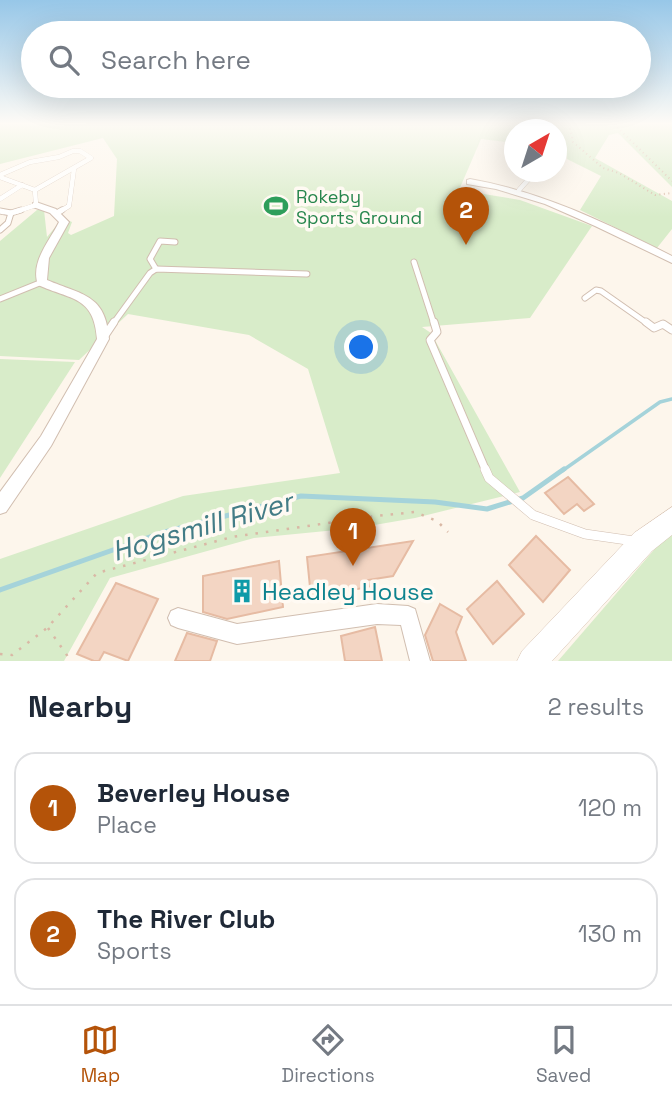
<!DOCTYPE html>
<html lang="en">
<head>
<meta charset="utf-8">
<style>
	body { margin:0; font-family:"Space Grotesk",sans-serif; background:#f2f2f3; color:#1f2937 }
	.compass { position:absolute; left:504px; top:119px; width:63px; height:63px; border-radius:50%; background:#fff; box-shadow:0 7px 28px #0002; rotate:39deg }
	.you { position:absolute; left:362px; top:348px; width:24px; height:24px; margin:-18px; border:5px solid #fff; border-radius:50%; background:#1a73e8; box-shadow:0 0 0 10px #1a73e833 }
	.badge { display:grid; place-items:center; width:46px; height:46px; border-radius:50%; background:#b45309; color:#fff; font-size:23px; font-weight:700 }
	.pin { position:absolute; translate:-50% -58px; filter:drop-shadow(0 2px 4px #0008) }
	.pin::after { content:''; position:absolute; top:37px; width:24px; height:21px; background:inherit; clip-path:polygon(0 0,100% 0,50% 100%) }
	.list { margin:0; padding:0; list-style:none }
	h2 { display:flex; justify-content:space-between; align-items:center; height:91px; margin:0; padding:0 28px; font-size:30px }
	h2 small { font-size:23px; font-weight:400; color:#747a83 }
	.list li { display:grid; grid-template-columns:46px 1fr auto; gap:21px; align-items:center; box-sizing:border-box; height:112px; margin:0 14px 14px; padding:0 14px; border:2px solid #e0e1e3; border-radius:21px }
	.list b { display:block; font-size:26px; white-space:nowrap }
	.list p { margin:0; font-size:23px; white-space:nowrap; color:#747a83 }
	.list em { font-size:23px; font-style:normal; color:#747a83 }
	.icon { flex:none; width:38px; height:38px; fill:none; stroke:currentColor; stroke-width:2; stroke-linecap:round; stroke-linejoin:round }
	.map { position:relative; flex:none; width:672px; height:661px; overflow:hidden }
	.search { position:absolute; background:#fff; box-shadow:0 7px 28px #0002; left:21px; right:21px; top:21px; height:77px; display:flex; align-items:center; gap:18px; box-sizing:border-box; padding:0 24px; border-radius:38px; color:#747a83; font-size:26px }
	.sheet { height:343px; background:#fff }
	nav { display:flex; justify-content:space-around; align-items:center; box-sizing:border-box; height:98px; border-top:2px solid #e0e1e3; background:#fff; font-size:19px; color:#747a83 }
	nav a { display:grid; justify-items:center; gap:4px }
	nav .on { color:#b45309 }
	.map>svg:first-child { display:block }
	.green { fill:#d8ecc9 }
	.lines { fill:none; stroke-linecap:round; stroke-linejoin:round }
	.stream-far1 { stroke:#a5d3da; stroke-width:3.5 }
	.stream { stroke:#a5d3da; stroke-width:5 }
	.building { fill:#f3d5c3; stroke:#e6bba3; stroke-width:2 }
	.service-far3-casing { stroke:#d1beb0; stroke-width:5 }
	.service-far2-casing { stroke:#d1beb0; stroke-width:7 }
	.service-far1-casing { stroke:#d1beb0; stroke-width:9 }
	.service-casing { stroke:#d1beb0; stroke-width:10 }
	.minor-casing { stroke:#d1beb0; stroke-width:2 }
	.secondary-casing { stroke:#d6c0b0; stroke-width:1 }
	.path-far1 { stroke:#d9b8a5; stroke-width:2; stroke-dasharray:1 3.5; stroke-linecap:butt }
	.path { stroke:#d9b8a5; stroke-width:2.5; stroke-dasharray:2.5 8; stroke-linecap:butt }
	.service-far3 { stroke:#fff; stroke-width:4.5 }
	.service-far2 { stroke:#fff; stroke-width:5 }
	.service-far1 { stroke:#fff; stroke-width:7 }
	.service { stroke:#fff; stroke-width:9 }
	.minor { fill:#fff; fill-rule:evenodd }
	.secondary { fill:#fff; fill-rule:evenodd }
	.labels { text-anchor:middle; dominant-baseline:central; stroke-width:7; stroke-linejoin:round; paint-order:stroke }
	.far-leisure-label { font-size:18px; fill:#27864d; stroke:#fffaf3; text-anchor:start }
	.near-culture-label { font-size:24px; fill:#0d838f; stroke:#fffaf3; text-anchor:start }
	.near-water-label { font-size:28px; font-style:italic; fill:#437c86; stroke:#fffaf3 }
</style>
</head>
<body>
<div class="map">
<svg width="672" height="661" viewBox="0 0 672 661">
	<rect width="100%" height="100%" fill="#fdf6ec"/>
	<!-- green -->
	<g class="green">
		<polygon points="0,124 672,124 672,187 618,133 609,135 595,158 672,201 672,229 657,248 580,210 601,176 567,159 566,150 557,149 556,130 514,130 514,143 481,139 459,190 520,200 592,226 530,318 422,327 431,333 520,492 415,518 357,528 254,538 110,578 64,661 0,661 0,559 183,496 340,473 308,369 249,335 128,314 79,360 0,356 0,241 37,210 44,210 47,237 57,225 67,220 72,222 68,233 71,235 114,216 117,159 103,138 0,164"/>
		<polygon points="0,359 75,362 0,478"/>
		<polygon points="672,529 672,661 558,661"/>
	</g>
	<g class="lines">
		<!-- stream-far1 -->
		<polyline class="stream-far1" points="562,471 660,402 672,399"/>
		<!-- stream -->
		<polyline class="stream" points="0,590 161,533 301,496 435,502 487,509 523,498 564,469"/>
	</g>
	<!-- building -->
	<g class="building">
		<polygon points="568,477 594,504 584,511 577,504 564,514 545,493"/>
		<polygon points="536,536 570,570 543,602 509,565"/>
		<polygon points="413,541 393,576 368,580 369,587 311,597 307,557"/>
		<polygon points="279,561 283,607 227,619 203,612 203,576"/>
		<polygon points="497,581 524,614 493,644 467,609"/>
		<polygon points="116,583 158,599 128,661 104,652 99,661 94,661 77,654"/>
		<polygon points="440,604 462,617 456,632 466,661 433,661 425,635"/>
		<polygon points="375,627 382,661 345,661 341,636"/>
		<polygon points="187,633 217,641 210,661 175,661"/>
	</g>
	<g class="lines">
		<!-- service-far3 casing -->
		<g class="service-far3-casing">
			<g id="service-far3">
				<polyline points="0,175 30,162 59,157 73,151 80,151 91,158 35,190"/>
				<polyline points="0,177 35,190"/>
				<polyline points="519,190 535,172"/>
				<polyline points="0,199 22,185"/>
				<polyline points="0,211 3,212"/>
				<polyline points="15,212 36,205 35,190"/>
				<polyline points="59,212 69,206 74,169"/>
			</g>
		</g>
		<!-- service-far2 casing -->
		<g class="service-far2-casing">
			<g id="service-far2">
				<polyline points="0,211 11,213 21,210"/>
				<polyline points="57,213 62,210"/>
				<polyline points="0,230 8,223 11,213"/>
				<polyline points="414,262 434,324"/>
				<polyline points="156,269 150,259 160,241 175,242"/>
				<polyline points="585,298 596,290 601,291 648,324"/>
				<polyline points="0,299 42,282"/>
				<polyline points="113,324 150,273 156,269 307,274"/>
			</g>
		</g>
		<!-- service-far1 casing -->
		<g class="service-far1-casing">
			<g id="service-far1">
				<polyline points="434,322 437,332 430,340 486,471"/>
				<polyline points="646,322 654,328 663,324 672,330"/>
				<polyline points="104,337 114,322"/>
			</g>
		</g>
		<!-- service casing -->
		<g class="service-casing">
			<polyline id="service" points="485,469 489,478 533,515 585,534 634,541"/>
		</g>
		<!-- minor casing -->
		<g class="minor-casing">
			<g id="minor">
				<path d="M470,179c73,13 136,44 202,77v7l-77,-37 -50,-22 -49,-15 -29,-5v-4z"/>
				<path d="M36,202l20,7 13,13 -20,36 -2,22c35,15 59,14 62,59l-58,107 -45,66 -6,2v-22l41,-56 56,-97c-3,-43 -26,-39 -59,-54 -8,-23 11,-43 21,-63l-9,-9 -17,-6v-4z"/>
				<polygon points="377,604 408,606 415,609 430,661 410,661 401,625 377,624 237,644 178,628 171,625 168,618 171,611 178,608 237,624"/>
			</g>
		</g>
		<!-- secondary casing -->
		<g class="secondary-casing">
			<polygon id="secondary" points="672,507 672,535 652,551 552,661 517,661 522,651 634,533"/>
		</g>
		<!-- path-far1 -->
		<g class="path-far1">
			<polyline points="569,124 573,142 603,168 619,173 655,195 672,193"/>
			<polyline points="614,124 672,181"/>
			<polyline points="670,124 672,126"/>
		</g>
		<!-- path -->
		<g class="path">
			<polyline points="48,628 71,661"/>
			<polyline points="0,654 12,655 47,628 97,573 232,537 376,516 415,512 437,521 448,532"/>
		</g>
		<!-- service-far3 -->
		<use href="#service-far3" class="service-far3"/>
		<!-- service-far2 -->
		<use href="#service-far2" class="service-far2"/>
		<!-- service-far1 -->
		<use href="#service-far1" class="service-far1"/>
		<!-- service -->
		<use href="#service" class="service"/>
		<!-- minor -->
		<use href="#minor" class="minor"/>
		<!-- secondary -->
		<use href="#secondary" class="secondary"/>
	</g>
	<!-- sky -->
	<linearGradient id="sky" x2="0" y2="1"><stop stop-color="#97c7e8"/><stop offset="0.57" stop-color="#fefbf6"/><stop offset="1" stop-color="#fefbf6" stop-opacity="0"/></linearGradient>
	<rect width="672" height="217" fill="url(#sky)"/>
	<!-- icons -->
	<defs>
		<g id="stadium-bare" transform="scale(1.89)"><path d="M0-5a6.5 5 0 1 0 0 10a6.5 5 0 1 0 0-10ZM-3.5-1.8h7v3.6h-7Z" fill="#2e9e5b" stroke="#fffaf3" stroke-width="2.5" paint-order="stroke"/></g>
		<g id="building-bare" transform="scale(1.89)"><path d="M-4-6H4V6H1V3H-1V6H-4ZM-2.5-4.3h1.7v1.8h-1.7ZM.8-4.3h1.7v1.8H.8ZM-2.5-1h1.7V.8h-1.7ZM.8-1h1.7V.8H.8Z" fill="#0f9aa8" stroke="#fffaf3" stroke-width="2.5" paint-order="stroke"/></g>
	</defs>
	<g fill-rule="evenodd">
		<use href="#stadium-bare" x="276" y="206"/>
		<use href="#building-bare" x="242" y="591"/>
	</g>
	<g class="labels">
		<!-- far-leisure labels -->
		<g class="far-leisure-label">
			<text x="296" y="196">Rokeby<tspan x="296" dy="21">Sports Ground</tspan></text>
		</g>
		<!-- near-culture labels -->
		<g class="near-culture-label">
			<text x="262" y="591">Headley House</text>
		</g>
		<!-- near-water labels -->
		<g class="near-water-label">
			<text transform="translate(202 526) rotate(-16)">Hogsmill River</text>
		</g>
	</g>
</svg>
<svg class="compass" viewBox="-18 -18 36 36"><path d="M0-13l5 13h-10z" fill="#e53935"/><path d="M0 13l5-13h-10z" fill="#747a83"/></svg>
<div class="you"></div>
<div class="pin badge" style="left:353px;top:566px">1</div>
<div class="pin badge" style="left:466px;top:245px">2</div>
<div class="search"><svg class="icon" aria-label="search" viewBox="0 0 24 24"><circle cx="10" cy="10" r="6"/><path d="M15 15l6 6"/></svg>Search here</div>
</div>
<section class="sheet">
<h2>Nearby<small>2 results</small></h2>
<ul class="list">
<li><span class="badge">1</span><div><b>Beverley House</b><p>Place</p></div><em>120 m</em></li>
<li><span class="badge">2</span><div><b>The River Club</b><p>Sports</p></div><em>130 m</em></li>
</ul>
</section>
<nav>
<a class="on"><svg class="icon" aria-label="map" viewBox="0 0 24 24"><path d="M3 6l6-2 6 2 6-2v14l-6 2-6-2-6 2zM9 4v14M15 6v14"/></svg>Map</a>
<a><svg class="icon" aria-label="directions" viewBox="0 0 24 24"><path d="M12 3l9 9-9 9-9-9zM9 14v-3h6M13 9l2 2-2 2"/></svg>Directions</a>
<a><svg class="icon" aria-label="saved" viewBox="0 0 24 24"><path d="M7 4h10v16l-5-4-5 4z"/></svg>Saved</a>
</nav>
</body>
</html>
